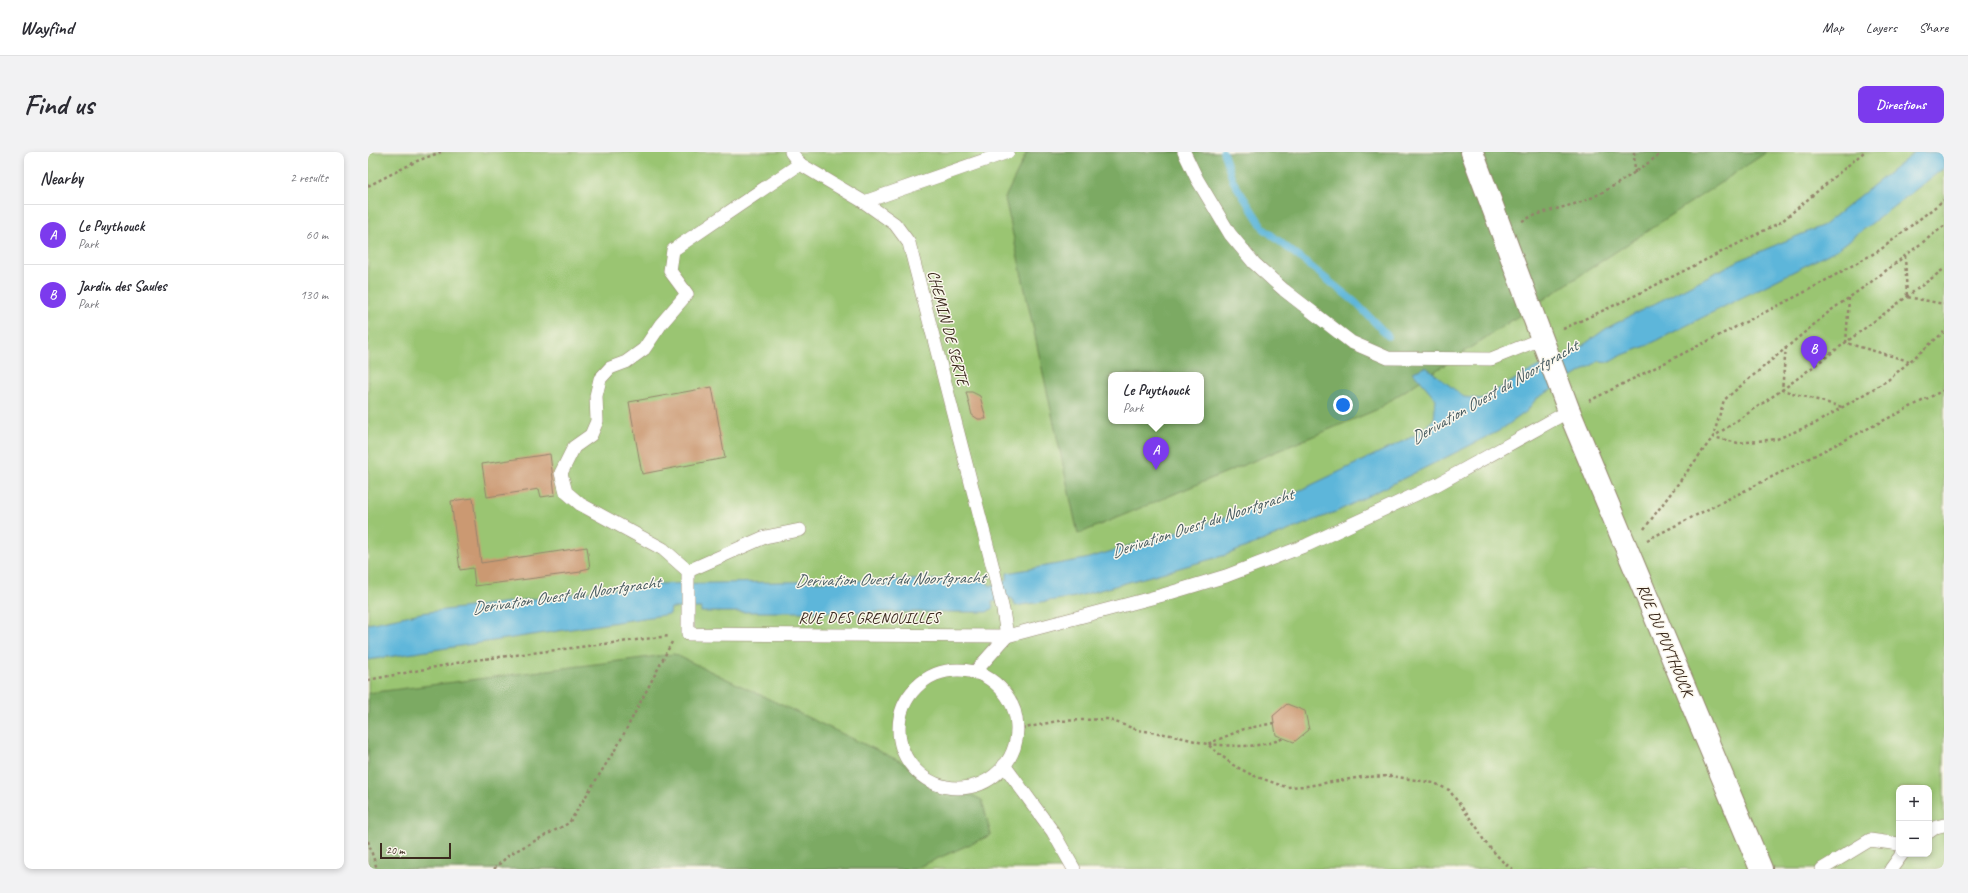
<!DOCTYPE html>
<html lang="en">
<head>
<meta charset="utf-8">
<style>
	body { margin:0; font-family:Caveat,sans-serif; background:#f2f2f3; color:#2b2b33 }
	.controls { position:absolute; right:12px; bottom:12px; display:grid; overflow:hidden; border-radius:8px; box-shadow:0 2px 6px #0003 }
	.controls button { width:36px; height:36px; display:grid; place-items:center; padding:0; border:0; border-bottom:1px solid #e1e1e2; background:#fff; color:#2b2b33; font:20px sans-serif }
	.scale { position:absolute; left:12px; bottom:10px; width:71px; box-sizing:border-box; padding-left:4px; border:2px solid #3b2a1e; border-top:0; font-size:11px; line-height:14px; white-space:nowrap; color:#3b2a1e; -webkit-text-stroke:3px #fbf7ec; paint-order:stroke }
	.you { position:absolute; left:975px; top:253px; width:14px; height:14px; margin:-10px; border:3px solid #fff; border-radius:50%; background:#1a73e8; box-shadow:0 0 0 6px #1a73e833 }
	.badge { display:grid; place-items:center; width:26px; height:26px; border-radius:50%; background:#7c3aed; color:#fff; font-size:13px; font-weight:700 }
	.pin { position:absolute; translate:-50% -33px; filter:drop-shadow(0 1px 2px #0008) }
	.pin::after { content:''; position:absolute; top:21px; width:14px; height:12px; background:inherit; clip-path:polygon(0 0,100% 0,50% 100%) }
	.popup { position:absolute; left:740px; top:220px; width:96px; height:52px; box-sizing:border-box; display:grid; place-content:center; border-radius:8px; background:#fff; filter:drop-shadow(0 1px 3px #0005); font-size:13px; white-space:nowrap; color:#7c7c81 }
	.popup b { font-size:15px; color:#2b2b33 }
	.popup::after { content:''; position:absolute; left:50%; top:100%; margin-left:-8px; border:8px solid transparent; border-top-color:#fff }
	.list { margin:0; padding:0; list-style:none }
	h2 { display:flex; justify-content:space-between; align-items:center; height:52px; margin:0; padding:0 16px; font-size:17px }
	h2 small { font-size:13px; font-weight:400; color:#7c7c81 }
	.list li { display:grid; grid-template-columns:26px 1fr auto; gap:12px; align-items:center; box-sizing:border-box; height:60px; padding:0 16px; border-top:1px solid #e1e1e2 }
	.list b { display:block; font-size:15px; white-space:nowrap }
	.list p { margin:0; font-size:13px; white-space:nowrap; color:#7c7c81 }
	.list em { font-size:13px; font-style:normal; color:#7c7c81 }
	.map { position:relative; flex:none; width:1576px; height:717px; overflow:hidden; border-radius:8px }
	header { display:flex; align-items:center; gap:24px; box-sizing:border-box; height:56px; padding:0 20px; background:#fff; border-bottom:1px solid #e1e1e2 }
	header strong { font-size:19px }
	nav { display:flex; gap:22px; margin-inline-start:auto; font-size:14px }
	.intro { display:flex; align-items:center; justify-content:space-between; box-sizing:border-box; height:96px; padding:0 24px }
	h1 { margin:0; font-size:28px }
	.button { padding:10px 18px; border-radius:8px; background:#7c3aed; color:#fff; font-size:14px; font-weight:700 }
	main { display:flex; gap:24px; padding:0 24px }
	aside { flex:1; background:#fff; border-radius:8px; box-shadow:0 2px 6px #0003 }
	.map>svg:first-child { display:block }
	.green { fill:#9ac572; stroke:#6a7848; fill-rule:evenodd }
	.forest { fill:#7baa64; stroke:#5b6a41; fill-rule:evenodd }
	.water { fill:#5db6da; stroke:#4c707c }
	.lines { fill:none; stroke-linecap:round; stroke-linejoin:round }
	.stream { stroke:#5db6da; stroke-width:7 }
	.building { fill:#cb9972 }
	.service-casing { stroke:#93846c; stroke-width:14 }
	.minor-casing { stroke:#93846c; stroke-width:24 }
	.path { stroke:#93846c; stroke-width:2.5; stroke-dasharray:3 3; stroke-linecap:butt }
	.service { stroke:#fff; stroke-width:13 }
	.minor { stroke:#fff; stroke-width:22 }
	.labels { text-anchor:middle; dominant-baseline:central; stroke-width:3; stroke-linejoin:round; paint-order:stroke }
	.street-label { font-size:16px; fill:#3b2a1e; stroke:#fbf7ec }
	.water-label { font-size:17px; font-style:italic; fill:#475b60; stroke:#fbf7ec }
</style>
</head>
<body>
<header>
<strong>Wayfind</strong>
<nav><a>Map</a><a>Layers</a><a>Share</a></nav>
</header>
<div class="intro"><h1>Find us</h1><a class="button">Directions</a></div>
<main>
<aside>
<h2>Nearby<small>2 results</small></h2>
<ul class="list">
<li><span class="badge">A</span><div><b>Le Puythouck</b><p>Park</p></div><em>60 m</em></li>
<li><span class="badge">B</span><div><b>Jardin des Saules</b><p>Park</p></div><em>130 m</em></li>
</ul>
</aside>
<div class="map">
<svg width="1576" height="717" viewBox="0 0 1576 717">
	<rect width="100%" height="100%" fill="#fbf7ec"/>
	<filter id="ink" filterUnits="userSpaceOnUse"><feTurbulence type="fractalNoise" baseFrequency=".025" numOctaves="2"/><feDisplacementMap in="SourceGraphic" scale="8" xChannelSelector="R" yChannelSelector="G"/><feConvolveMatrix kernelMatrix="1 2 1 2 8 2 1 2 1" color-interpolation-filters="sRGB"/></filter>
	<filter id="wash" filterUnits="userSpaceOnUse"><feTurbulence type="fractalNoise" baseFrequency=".012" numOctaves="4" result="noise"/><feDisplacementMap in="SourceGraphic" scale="16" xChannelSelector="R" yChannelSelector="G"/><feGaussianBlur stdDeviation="0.9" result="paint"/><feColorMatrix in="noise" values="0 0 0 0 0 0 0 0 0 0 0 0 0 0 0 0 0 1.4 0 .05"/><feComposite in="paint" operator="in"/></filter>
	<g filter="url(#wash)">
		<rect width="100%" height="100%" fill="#ebddb9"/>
		<!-- green -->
		<path class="green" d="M0,0h1576v717h-1576zM743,223h90v46h-90zM1531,636h30v66h-30z"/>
		<!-- forest -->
		<g class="forest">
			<path d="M659,0h740l-391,258 -298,124 -73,-336zM743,223h90v46h-90z"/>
			<polygon points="306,502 614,648 623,683 546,717 0,717 0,541"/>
		</g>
		<!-- water -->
		<polygon class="water" points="1547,0 1576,0 1576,16 1470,97 1278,194 1252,204 1242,210 1231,209 1168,247 1158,260 1131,279 970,359 858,403 707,445 647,454 644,446 624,450 625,456 619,460 333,460 333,456 303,456 302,462 0,508 0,472 53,461 286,432 603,427 615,424 622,434 639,428 639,421 717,407 856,366 935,337 1050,282 1066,267 1068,247 1045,220 1058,215 1096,245 1113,247 1169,215 1200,204 1239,176 1374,107 1456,73"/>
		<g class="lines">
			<!-- stream -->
			<polyline class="stream" points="855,0 865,29 896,77 987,150 1020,184"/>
		</g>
		<g id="blocks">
			<!-- building -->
			<g class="building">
				<polygon points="344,235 357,306 274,322 261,250"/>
				<polygon points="598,240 604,240 612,244 618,267 610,267 604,263"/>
				<polygon points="182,302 187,343 173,345 171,337 119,345 114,312"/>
				<polygon points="105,346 113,411 219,395 222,416 213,418 213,420 107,434 105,416 92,418 83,349"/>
				<polygon points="919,552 937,559 941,578 926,590 908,583 905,564"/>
			</g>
		</g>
	</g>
	<g filter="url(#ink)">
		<use href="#blocks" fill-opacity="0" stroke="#93846c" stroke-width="1"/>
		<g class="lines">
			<!-- service casing -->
			<g class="service-casing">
				<g id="service">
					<polyline points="423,0 432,12 496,50 527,72 541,91 625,416 635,458 639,484"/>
					<polyline points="816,0 829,27 862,82 886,111 916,138 983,190 1020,206 1123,207 1173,187"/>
					<polyline points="432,12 305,98 302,119 319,142 293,172 276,197 258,210 242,216 232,227 228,244 229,269 223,283 206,295 193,321 198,340 212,352 295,397 320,419 320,482 639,484 795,443 858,424 939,393 1070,332 1201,259"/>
					<polyline points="496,50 640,0"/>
					<polyline points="320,419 397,385 432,378"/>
					<circle cx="590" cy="577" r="59"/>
					<polyline points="606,521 639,484"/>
					<polyline points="636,613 685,680 706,717"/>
					<polyline points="1561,680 1568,675 1576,673"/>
					<polyline points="1454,717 1502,688 1531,692"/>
					<polyline points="1523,717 1534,702"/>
				</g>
			</g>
			<!-- minor casing -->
			<g class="minor-casing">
				<polyline id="minor" points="1104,0 1201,259 1393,717"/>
			</g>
			<!-- path -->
			<g class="path">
				<polyline points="1266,0 1267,21"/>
				<polyline points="0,34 49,9 73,0"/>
				<path d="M1154,69c20,-10 41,-13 62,-20 27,-11 56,-32 79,-49"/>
				<polyline points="1576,74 1503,130 1462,159 1356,248 1345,285 1370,291 1409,287 1448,271 1520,228 1576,180"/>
				<polyline points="1537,104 1539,145 1576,152"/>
				<polyline points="1481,146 1478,191 1541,209"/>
				<polyline points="1195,177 1260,147 1413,70 1496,0"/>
				<polyline points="1418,195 1414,238 1474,255"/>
				<polyline points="1221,249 1435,141 1512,98 1576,48"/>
				<polyline points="1276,377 1345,285 1414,238 1576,117"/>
				<polyline points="1279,388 1576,238"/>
				<polyline points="0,528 99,509 301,484"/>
				<path d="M906,571l-30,6 -37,15c26,2 52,5 77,-6"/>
				<polyline points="648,578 689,569 739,567 770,578 803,583 839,592 865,613 884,623 918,635 939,634 994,625 1023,624 1066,631 1081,638 1110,677 1116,689 1135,710 1145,717"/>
				<polyline points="0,689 9,717"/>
				<polyline points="126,717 142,702 201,671 250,593 304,490"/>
			</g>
			<!-- service -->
			<use href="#service" class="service"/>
			<!-- minor -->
			<use href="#minor" class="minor"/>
		</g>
	</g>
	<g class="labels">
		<!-- street labels -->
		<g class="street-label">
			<text transform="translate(580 176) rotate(75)">CHEMIN DE SERTE</text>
			<text x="501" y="466">RUE DES GRENOUILLES</text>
			<text transform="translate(1297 488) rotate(67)">RUE DU PUYTHOUCK</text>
		</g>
		<!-- water labels -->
		<g class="water-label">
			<text transform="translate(1126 240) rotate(-30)">Derivation Ouest du Noortgracht</text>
			<text transform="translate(834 371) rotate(-18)">Derivation Ouest du Noortgracht</text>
			<text transform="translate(522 427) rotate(-1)">Derivation Ouest du Noortgracht</text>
			<text transform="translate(198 443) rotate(-8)">Derivation Ouest du Noortgracht</text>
		</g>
	</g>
</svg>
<div class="controls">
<button>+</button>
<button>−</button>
</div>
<div class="scale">20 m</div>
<div class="you"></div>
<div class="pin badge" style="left:788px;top:318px">A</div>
<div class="popup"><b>Le Puythouck</b>Park</div>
<div class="pin badge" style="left:1446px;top:217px">B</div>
</div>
</main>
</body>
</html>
